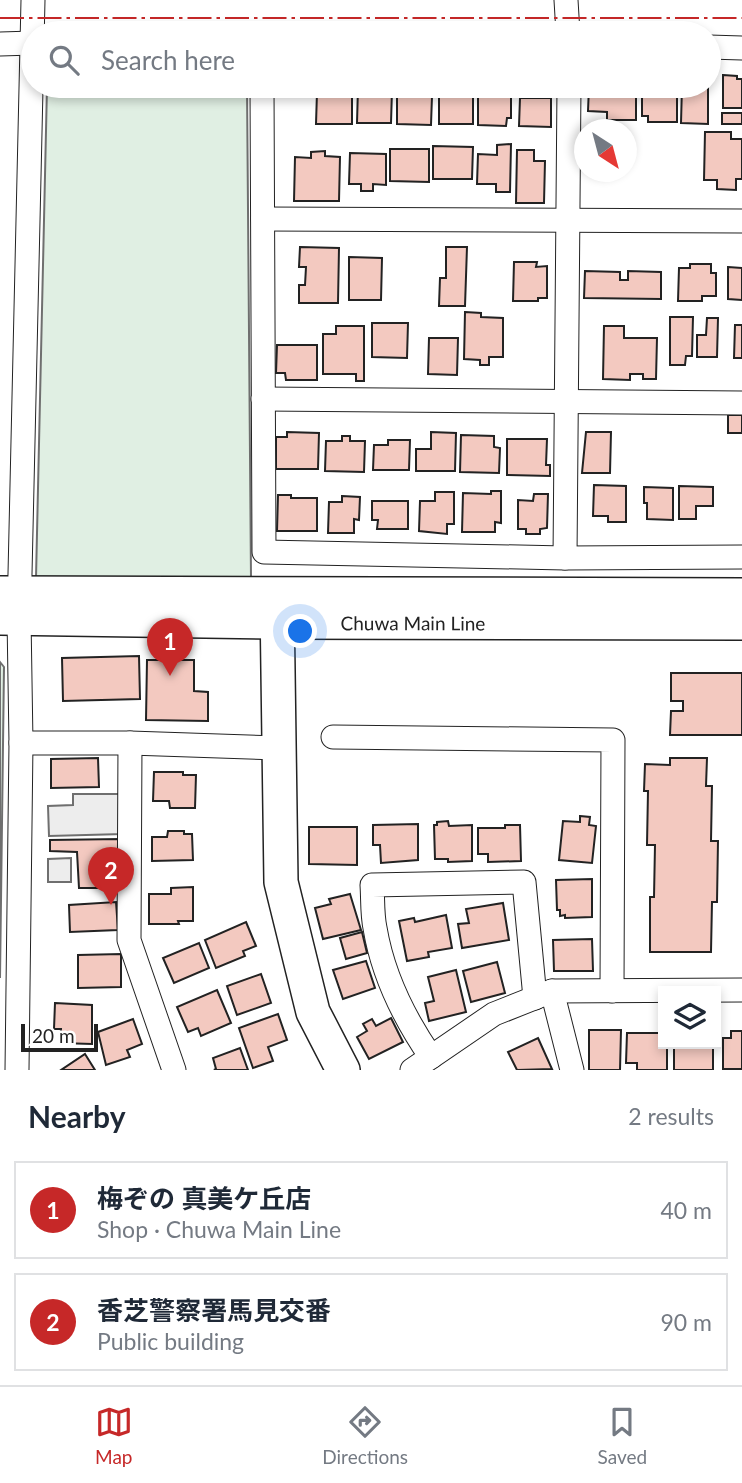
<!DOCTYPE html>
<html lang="en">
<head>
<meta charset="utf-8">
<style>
	body { margin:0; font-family:Lato,"Noto Sans JP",sans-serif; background:#f6f6f7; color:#1f2937 }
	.controls { position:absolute; right:21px; bottom:21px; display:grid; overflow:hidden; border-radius:0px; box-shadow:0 4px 10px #0003 }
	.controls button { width:63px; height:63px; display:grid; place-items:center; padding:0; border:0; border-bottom:2px solid #e0e1e3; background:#fff; color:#1f2937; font:35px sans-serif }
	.compass { position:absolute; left:574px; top:119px; width:63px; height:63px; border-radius:50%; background:#fff; box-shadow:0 4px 10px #0003; rotate:144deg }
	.scale { position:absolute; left:21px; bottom:18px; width:77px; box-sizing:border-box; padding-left:7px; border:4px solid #222; border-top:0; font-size:19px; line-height:24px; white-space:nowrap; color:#222; -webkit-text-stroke:5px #fff; paint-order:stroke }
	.you { position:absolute; left:301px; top:632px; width:24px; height:24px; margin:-18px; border:5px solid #fff; border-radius:50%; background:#1a73e8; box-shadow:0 0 0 10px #1a73e833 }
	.badge { display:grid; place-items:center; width:46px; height:46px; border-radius:50%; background:#c62828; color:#fff; font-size:23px; font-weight:700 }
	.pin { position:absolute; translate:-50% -58px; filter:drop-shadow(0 2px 4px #0008) }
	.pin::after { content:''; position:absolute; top:37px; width:24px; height:21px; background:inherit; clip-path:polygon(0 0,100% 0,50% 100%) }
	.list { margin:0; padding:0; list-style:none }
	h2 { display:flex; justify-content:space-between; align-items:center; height:91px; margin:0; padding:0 28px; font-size:30px }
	h2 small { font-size:23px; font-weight:400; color:#747a83 }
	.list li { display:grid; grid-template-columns:46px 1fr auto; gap:21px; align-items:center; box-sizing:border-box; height:98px; margin:0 14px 14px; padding:0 14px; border:2px solid #e0e1e3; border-radius:0px }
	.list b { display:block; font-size:26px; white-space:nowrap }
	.list p { margin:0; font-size:23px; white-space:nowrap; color:#747a83 }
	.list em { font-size:23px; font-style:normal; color:#747a83 }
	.icon { flex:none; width:38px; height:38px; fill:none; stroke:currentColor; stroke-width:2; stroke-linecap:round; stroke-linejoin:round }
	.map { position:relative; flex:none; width:742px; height:1070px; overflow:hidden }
	.search { position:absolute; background:#fff; box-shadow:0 4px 10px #0003; left:21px; right:21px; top:21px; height:77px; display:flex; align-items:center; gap:18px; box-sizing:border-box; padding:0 24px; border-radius:38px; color:#747a83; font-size:26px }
	.sheet { height:315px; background:#fff }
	nav { display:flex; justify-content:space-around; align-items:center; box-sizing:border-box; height:98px; border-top:2px solid #e0e1e3; background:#fff; font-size:19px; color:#747a83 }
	nav a { display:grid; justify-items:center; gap:4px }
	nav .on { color:#c62828 }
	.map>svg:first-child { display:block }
	.green { fill:#e0efe3; stroke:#6f6f6f; stroke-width:2 }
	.parking { fill:#ededed; stroke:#6f6f6f; stroke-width:2 }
	.building { fill:#f3c9c0; stroke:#222; stroke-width:2 }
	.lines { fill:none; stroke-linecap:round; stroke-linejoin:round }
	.street-casing { stroke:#222; stroke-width:25 }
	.secondary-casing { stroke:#222; stroke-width:36 }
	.street { stroke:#fff; stroke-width:23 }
	.secondary { stroke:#fff; stroke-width:33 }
	.power { stroke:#c62828; stroke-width:2; stroke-dasharray:24 5 3.5 5; stroke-linecap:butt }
	.labels { text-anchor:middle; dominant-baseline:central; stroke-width:5; stroke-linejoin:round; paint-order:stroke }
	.street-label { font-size:19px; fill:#222; stroke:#fff }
</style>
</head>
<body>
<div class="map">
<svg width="742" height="1070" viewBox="0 0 742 1070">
	<rect width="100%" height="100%" fill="#fff"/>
	<!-- green -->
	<g class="green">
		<polygon points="47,86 247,86 251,578 36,578"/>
		<polygon points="0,662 4,667 0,978"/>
	</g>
	<!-- parking -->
	<g class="parking">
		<polygon points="73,794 123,794 123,834 49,836 48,806 73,805"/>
		<polygon points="71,858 71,882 48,882 48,859"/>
	</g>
	<!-- building -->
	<g class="building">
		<polygon points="723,75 737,76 737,79 742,79 742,108 723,108"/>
		<polygon points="447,86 458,86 458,92 473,92 473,124 439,124 439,92 446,92"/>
		<polygon points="589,86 636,87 636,120 607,120 607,112 588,111"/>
		<polygon points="642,86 677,86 677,122 648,122 648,116 642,116"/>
		<polygon points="682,86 708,86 708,124 681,123"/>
		<polygon points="358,87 371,87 371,90 392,90 391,123 357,123"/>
		<polygon points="478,89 502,89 502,94 511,94 511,118 507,118 506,126 478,125"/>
		<polygon points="317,92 352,93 352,124 316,124"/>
		<polygon points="397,96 432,96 431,125 397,124"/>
		<polygon points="520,98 551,98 551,127 519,126"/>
		<rect x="722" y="113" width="20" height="11"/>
		<polygon points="705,132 731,132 731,139 742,139 742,179 736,179 736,190 717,189 717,180 704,180"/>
		<polygon points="511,144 510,192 496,192 496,184 477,184 478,154 497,155 497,145"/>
		<polygon points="433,146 473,147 472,179 433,179"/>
		<polygon points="390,149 429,149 429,182 390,181"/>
		<polygon points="517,150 534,150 534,161 545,161 544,203 516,203"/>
		<polygon points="325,151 325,156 340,157 339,201 294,201 295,157 311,158 311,152"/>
		<polygon points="350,153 386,154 386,185 373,184 373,191 361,191 361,184 349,184"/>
		<polygon points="300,247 339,248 338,303 299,303 299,285 305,285 306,267 299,267"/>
		<polygon points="446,247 467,247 465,306 439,306 440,278 446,278"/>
		<polygon points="349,257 382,258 381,300 349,300"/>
		<polygon points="514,262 537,262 536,267 547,266 547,298 538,298 538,301 513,301"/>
		<polygon points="690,264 711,264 711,273 716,273 716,296 702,296 702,301 678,301 679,268 690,268"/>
		<polygon points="728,267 742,268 742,300 728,299"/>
		<polygon points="585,271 620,272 620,280 628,280 628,271 661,272 661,299 584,298"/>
		<polygon points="465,312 481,313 481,317 503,318 503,357 489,357 489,365 480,365 480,360 464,359"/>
		<polygon points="670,317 693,317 692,356 686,356 685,365 670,365"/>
		<polygon points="707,318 718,318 717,357 697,357 697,335 706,335"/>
		<polygon points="372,323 408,323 407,358 372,357"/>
		<polygon points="735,325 742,325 742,358 734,358"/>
		<polygon points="336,326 364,326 364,381 356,381 356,374 323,374 323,334 336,334"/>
		<polygon points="604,326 624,326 624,338 657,338 656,379 643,379 643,374 630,374 630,380 603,379"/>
		<polygon points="429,338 458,338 457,375 428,374"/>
		<polygon points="277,345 317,345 317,380 286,380 285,373 276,373"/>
		<rect x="728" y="415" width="14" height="18"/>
		<polygon points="287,432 319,433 318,469 276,469 276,437 287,437"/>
		<polygon points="431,432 456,433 455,471 416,471 416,449 431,449"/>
		<polygon points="586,432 611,432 610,473 582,473"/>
		<polygon points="461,435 494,436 494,447 500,448 499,473 460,472"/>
		<polygon points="342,436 350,436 350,441 365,441 364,472 325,471 326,441 342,441"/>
		<polygon points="507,439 547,439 546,465 550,465 550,476 507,475"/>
		<polygon points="388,440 410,440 409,470 373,470 374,445 388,445"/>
		<polygon points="594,485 626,486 626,522 608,522 608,516 593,516"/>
		<polygon points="679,486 713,487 713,506 696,506 696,519 679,519"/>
		<polygon points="644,487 673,488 673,520 647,519 647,503 644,503"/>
		<polygon points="491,491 501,491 501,523 495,522 495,532 462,532 463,493 491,494"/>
		<polygon points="435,492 454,492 454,524 447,524 447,534 419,531 420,501 435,501"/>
		<polygon points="534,494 548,494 547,528 540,529 540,534 526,534 526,529 518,529 518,500 533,501"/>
		<polygon points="278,495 291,495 291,498 317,498 317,531 277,531"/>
		<polygon points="342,496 360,497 359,520 354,519 354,533 328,533 329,502 342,502"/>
		<polygon points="372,501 408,501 408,529 377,529 378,520 372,520"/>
		<polygon points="139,656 140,699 63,701 62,658"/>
		<polygon points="147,660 194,660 194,691 208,692 208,721 146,720"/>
		<polygon points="671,673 742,673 742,735 670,735 671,711 683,711 683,701 671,701"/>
		<polygon points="98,758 99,787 51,788 51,759"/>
		<polygon points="670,758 707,758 706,786 712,786 711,841 718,841 717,902 712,902 711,952 650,952 650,897 654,897 655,845 647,845 648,791 644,791 645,764 670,765"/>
		<polygon points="154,772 183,772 183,775 196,775 195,808 170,808 169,801 153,801"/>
		<polygon points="580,816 590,817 589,825 596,826 592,863 559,860 563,821 580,822"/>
		<polygon points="448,821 449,826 472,825 472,861 448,862 448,859 435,859 434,825 437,825 437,822"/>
		<polygon points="418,824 418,860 381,863 380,845 373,845 373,825"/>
		<polygon points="505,825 520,825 521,861 488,862 488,854 478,854 478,828 505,828"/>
		<polygon points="309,827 357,827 357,865 309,864"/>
		<polygon points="168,831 184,831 184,834 192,834 193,860 152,861 152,837 167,837"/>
		<polygon points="121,839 119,888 79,888 77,852 50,851 50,840"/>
		<polygon points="592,879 592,917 565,918 565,915 560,916 560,910 557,910 556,880"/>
		<polygon points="193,887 193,921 178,921 179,924 149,924 149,894 171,894 171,888"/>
		<polygon points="350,894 361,930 323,939 315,908 331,904 329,899"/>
		<polygon points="116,902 118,930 70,932 69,905"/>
		<polygon points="503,903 509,940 462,948 458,924 469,923 466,909"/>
		<polygon points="446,915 452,948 428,952 429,957 407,961 399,921 414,918 415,922"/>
		<polygon points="246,922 256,946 243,951 245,956 216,968 205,940"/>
		<polygon points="362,932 367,953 346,959 340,938"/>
		<polygon points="592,939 593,971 554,971 553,940"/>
		<polygon points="199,943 209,968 174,983 163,958"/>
		<polygon points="121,954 121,987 78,988 78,955"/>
		<polygon points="366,961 375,988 343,999 333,970"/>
		<polygon points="497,962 505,993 471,1002 463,971"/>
		<polygon points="456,970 466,1012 429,1021 425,1003 434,1001 428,977"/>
		<polygon points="261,974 271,1003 237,1015 227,986"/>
		<polygon points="217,990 231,1023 201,1036 198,1028 188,1032 177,1007"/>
		<polygon points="55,1003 92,1005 92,1044 60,1043 61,1029 54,1029"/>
		<polygon points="278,1014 287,1040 268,1047 273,1061 253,1068 239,1028"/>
		<polygon points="391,1018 403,1042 369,1059 357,1037 367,1031 363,1024 372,1019 376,1026"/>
		<polygon points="133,1019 142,1044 127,1050 130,1057 106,1065 98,1032"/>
		<polygon points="589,1030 621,1030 620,1070 589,1070"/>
		<polygon points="731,1031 742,1031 742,1069 723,1069 723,1038 731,1038"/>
		<polygon points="627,1033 663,1033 663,1044 667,1044 667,1070 637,1070 637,1063 626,1063"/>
		<polygon points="538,1038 552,1069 517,1070 508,1052"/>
		<rect x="674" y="1044" width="39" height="26"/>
		<polygon points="240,1048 248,1070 214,1070 216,1069 213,1058"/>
		<polygon points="85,1054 95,1070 61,1070"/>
	</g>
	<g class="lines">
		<!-- street casing -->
		<g class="street-casing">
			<g id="street">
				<polyline points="566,0 568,33"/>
				<polyline points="0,44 33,43"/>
				<polyline points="709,47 742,48"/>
				<polyline points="262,86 264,552 565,558 742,557"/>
				<polyline points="263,219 742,221"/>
				<polyline points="263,399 742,403"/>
				<polyline points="565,558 569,86"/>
				<polyline points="333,737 613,740 612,991"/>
				<polyline points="21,743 130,743 279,748"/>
				<polyline points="130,743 129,940 174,1070"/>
				<polyline points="552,991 572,1070"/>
				<path d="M431,1057c-27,-39 -48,-81 -56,-129 -3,-14 -2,-29 -3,-43l152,-3 11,116"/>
				<polyline points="17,1070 21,743 19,618 33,0"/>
				<polyline points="412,1070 494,1014 552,991 742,990"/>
			</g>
		</g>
		<!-- secondary casing -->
		<g class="secondary-casing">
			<g id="secondary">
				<polyline points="0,593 742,595"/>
				<polyline points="277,601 281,882 313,1012 343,1070"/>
				<path id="s1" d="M0,618l277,4 465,1"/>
			</g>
		</g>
		<!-- street -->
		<use href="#street" class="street"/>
		<!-- secondary -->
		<use href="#secondary" class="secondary"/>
		<!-- power -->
		<polyline class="power" points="0,18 742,18"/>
	</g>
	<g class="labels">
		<!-- street labels -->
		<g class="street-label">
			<text stroke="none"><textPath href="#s1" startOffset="413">Chuwa Main Line</textPath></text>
		</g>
	</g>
</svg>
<div class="controls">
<button><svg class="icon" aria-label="layers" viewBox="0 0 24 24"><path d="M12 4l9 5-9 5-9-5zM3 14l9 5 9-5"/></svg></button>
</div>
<svg class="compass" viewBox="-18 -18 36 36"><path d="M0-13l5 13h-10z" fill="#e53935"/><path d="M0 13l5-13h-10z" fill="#747a83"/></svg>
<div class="scale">20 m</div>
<div class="you"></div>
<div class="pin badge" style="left:170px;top:676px">1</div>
<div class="pin badge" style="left:111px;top:905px">2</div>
<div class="search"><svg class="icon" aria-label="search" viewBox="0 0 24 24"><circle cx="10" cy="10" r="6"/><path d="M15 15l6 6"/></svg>Search here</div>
</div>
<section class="sheet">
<h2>Nearby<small>2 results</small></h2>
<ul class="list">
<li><span class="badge">1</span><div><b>梅ぞの 真美ケ丘店</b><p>Shop · Chuwa Main Line</p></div><em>40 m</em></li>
<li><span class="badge">2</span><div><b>香芝警察署馬見交番</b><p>Public building</p></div><em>90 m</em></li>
</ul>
</section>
<nav>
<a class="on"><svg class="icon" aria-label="map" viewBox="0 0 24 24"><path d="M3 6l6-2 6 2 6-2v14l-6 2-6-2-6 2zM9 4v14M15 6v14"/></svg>Map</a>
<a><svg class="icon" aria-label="directions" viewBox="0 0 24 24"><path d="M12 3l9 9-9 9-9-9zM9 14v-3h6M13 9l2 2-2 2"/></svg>Directions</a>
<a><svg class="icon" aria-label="saved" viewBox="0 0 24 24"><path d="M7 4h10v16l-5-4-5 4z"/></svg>Saved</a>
</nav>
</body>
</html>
